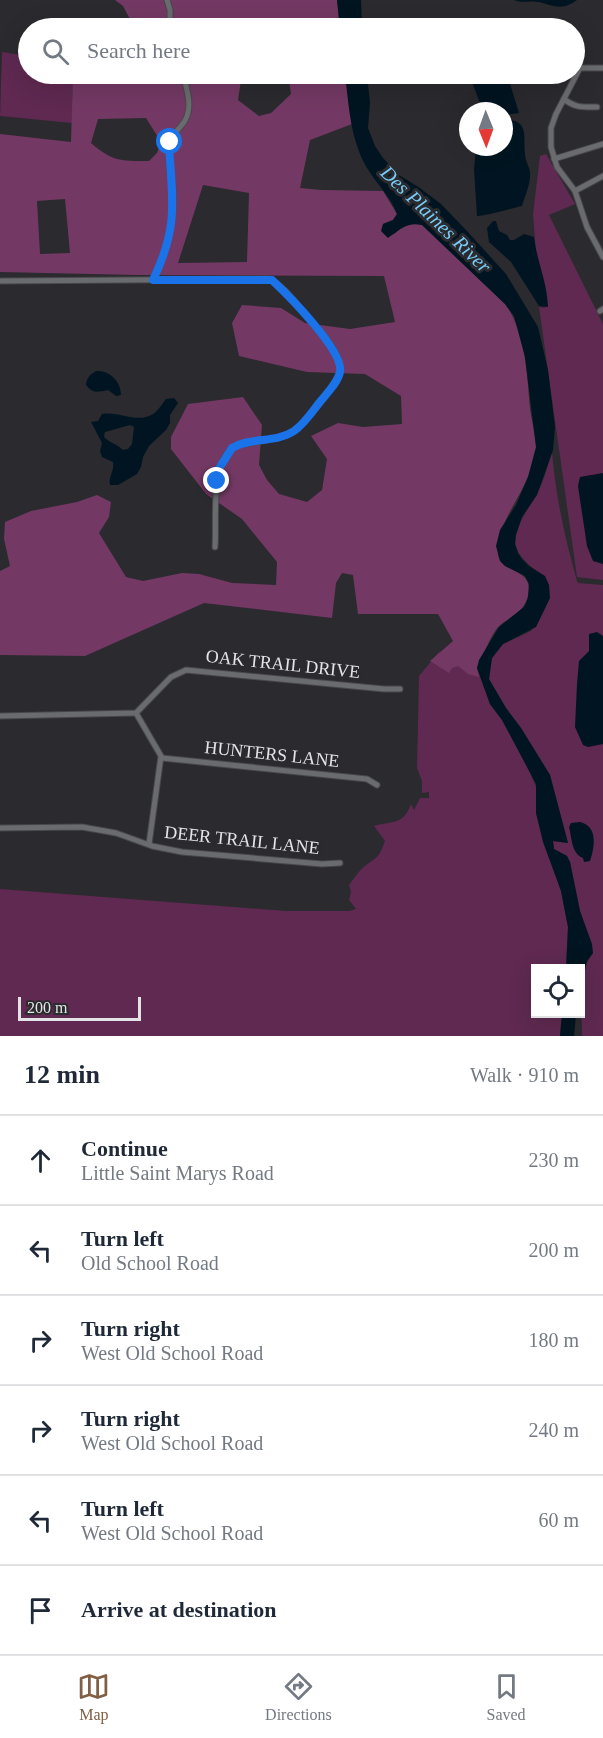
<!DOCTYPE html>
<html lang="en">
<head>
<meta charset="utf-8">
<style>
	body { margin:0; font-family:"Times New Roman",serif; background:#f6f6f7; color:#1f2937 }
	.controls { position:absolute; right:18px; bottom:18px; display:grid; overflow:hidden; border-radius:0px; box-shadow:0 6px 24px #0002 }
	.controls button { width:54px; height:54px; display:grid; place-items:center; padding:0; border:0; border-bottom:2px solid #e0e1e3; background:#fff; color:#1f2937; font:30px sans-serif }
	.compass { position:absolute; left:459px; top:102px; width:54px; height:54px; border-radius:50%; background:#fff; box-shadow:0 6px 24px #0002; rotate:179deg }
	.scale { position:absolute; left:18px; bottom:15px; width:123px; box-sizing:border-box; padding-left:6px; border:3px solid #e4e4e7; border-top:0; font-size:16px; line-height:21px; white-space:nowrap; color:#e4e4e7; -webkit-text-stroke:4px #2a2a2f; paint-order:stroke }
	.stop { position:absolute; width:18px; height:18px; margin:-14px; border:4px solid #1a73e8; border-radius:50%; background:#fff }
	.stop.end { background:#1a73e8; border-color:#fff; box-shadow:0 2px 6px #0008 }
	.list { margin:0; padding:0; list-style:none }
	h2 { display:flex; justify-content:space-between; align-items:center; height:78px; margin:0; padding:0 24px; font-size:26px }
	h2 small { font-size:20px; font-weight:400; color:#747a83 }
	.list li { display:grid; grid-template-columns:39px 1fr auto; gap:18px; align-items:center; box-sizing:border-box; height:90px; padding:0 24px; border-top:2px solid #e0e1e3 }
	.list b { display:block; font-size:22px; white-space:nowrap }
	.list p { margin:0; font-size:20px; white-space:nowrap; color:#747a83 }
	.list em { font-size:20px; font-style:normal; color:#747a83 }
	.icon { flex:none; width:33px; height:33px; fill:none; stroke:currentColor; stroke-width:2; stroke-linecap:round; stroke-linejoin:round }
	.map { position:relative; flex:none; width:603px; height:1036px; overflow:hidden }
	.search { position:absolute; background:#fff; box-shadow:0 6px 24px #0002; left:18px; right:18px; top:18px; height:66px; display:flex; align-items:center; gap:15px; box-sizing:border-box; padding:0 21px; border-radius:33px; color:#747a83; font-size:22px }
	.sheet { height:618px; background:#fff }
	nav { display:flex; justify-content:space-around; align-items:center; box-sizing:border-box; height:84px; border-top:2px solid #e0e1e3; background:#fff; font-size:16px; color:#747a83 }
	nav a { display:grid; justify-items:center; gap:3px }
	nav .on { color:#825e43 }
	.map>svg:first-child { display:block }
	.green { fill:#5f2951 }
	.forest { fill:#733964; fill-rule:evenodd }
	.water { fill:#001521; fill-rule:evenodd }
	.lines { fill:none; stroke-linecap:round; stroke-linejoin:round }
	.minor-casing { stroke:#48484c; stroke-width:7 }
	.minor { stroke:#6a6b6e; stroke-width:5 }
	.route { stroke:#1a73e8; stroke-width:8 }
	.labels { text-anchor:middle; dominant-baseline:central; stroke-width:6; stroke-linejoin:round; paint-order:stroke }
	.street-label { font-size:18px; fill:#e4e4e7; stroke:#2a2a2f }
	.water-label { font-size:20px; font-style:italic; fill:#77cdf8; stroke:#2a2a2f }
</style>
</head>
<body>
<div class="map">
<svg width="603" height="1036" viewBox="0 0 603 1036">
	<rect width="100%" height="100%" fill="#2a2a2f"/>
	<!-- green -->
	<g class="green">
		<polygon points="2,52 28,56 28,74 73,74 72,123 0,116"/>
		<polygon points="546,154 575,204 549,215 603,324 603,580 577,577 539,307 545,308 536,253 533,214 540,156"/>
		<path d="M552,453c4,44 13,86 25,128l1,2 25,2v451h-21c0,-26 -6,-62 11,-83l-13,-42 -10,-49 -3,-6 -13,-7 -1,-8 15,2 -18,-68 -29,-47 -15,-20 -17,-29 3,-21 11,-14 28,-13 15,-24 -1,-30c-42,-29 -34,-41 -10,-80 8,-12 12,-30 17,-44z"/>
		<path d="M439,652l38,16 13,36 12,16 22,39 12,28v26l25,78 7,36 -2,41 -30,1v45h26l-2,22h-560v-147l286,22h63l7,-2 -7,-9 2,-8 -2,-7c5,-6 9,-14 16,-19 14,-11 13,-7 20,-25l-11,-15c19,-6 29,0 37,-22l3,6 6,-12h9v-6l-7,1v-12l-5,-13 2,-92z"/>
	</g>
	<!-- forest -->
	<g class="forest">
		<polygon points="115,0 337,0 339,20 295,21 296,28 129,28 132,23 123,6"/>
		<path d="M73,74h169l-4,26 21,16 12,-3 20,-19 -3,-20h57l7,50 -42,16 -10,48 21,2 62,1 14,23 -4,6 -10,4 11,10c9,-8 15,-12 28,-9l83,79c21,28 22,71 25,105 2,12 5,25 6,36 1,7 -3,16 -5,23 -9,30 -32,51 -33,83 -1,25 40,14 29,48 -4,14 -20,19 -29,28 -8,9 -15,30 -21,41l2,9 -11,-3 -10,-8 -6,2 -3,5 -19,-12 23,-20 -15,-27h-80l-5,-39 -11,-2 -6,10 -4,35 -128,-15 -119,53 -85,-1v-84l10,-5 -6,-27 1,-17 26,-11 46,-9 20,-7 14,7 -2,15 -10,16 27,44 17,4 39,-8 17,1 33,9 44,2 1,-23 -35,-43 -36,-25 -35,-45v-12l17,-33 55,-7 19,28 -3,40 8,15 12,14 28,8 15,-12 5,-31 -16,-23 27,-13 25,4 39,-3 -1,-28 -36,-22 -58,-2 -68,-16 -7,-33 10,-18 39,3 24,15 45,6 45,-7 -11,-46 -247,-1 -137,-3v-138l71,8zM146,118l15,24 -4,11 -8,8c-28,0 -36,1 -58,-18l7,-24zM203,185l46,8 -2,69 -69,1zM65,199l5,54 -30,1 -3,-53z"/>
	</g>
	<!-- water -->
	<g class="water">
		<polygon points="337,0 361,0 362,28 340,28"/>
		<path d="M514,0h63c-15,11 -22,6 -38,2 -10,-2 -14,2 -25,-2z"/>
		<path d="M345,74h22l3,29 -2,25 7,18 8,12 16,17 21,13 21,16 25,26 40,44 32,53 10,43 7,57 -2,23 -16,45 -15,22 -6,18 -1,9 3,9 4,6 7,7 16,10 4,9 1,13 -14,29 -33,17 -11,14 -3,21 17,29 15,20 29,47 18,68 -15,-2 1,8 13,7 3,6 10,49 12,33 1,9 -6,8 -6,28 -1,-20 -14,-1 2,-41 -7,-36 -18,-49 -7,-29v-29l-34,-64 -12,-16 -13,-36 2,-8 20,-33 25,-20 4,-9 1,-14 -4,-8 -20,-10 -5,-5 -4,-15 4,-16 16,-25 12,-28 8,-30 -11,-90 -11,-41 -9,-12 -83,-79c-16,-3 -22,5 -34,13l-7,-7 2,-7 10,-4 4,-6c-6,-17 -21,-31 -30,-46 -17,-29 -18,-62 -22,-94z"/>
		<polygon points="469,74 507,74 519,113 504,115 504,111 483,111"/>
		<path d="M504,120c26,-1 19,17 21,34 0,7 5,13 5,19 1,10 -5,23 -8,33 -9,2 -40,11 -45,10l-3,-47 2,-20 2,-2h26z"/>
		<path d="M493,221h3l3,10 8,4 3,5h4l10,-6 10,3c3,25 13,44 14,70l-9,-1 -28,-44 -22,-20 -2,-14z"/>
		<path d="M96,371c13,-1 25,10 25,24l-5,1 -8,-6c-10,2 -15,4 -22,-5 1,-7 3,-10 10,-14z"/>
		<path d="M174,398l4,5 -8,12v8l-4,7 -17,16 -6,11 -2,10 -4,7 -19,11h-8c-2,-8 5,-15 3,-23l-11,-5 -2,-6 2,-8 -11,-21 7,-1 4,-7c18,-3 35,10 51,0 5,-3 9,-10 13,-15zM130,425l4,2 -2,17 -4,5 -5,1c-6,-6 -13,-7 -19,-13l1,-5z"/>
		<polygon points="603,473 603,564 593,561 587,546 578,486 580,477"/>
		<polygon points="597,632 603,636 603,744 588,747 583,745 575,727 577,684 579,661 589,651 589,634"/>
		<path d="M580,822c18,4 15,25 10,39l-6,1 -1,-4c-12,-5 -11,-20 -14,-31l2,-4z"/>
		<polygon points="562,1014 576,1014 574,1036 560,1036"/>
	</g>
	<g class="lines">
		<!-- minor casing -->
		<g class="minor-casing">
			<g id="minor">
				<polyline points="167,0 170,10 170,28"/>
				<polyline points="603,68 580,68 556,114 551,128 551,147 557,167 575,191 587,227 603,257"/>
				<path d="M564,99c11,9 19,8 33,8"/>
				<polyline points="554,159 603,144"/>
				<polyline points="575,191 603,176"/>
				<path d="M153,280c13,-28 22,-57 20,-89 -1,-14 -6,-31 -4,-46 1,-8 7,-13 12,-19 14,-15 6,-35 2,-52"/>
				<path d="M0,281l268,-2c15,5 29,26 39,38 12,13 31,32 33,51 1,12 -35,55 -46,63 -13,9 -42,11 -58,14 -27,16 -19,74 -21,102"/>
				<polyline points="600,311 603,309"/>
				<polyline points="136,713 161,756 149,844"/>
				<polyline points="0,716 136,713 171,677 186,670 384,689 400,689"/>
				<polyline points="162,758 367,779 377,785"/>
				<polyline points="0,828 82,827 116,833 152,846 182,852 322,864 340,863"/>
			</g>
		</g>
		<!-- minor -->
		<use href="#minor" class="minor"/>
	</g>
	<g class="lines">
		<!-- route -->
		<path class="route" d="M170,142l-1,5c4,56 9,81 -16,133h119c16,15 72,71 68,92 -2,11 -14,22 -21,31 -7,9 -15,21 -25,28 -18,12 -44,6 -62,17l-14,22 -1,11"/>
	</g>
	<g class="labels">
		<!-- street labels -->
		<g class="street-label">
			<text transform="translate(283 664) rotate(6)">OAK TRAIL DRIVE</text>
			<text transform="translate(272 754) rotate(6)">HUNTERS LANE</text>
			<text transform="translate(242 840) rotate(6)">DEER TRAIL LANE</text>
		</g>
		<!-- water labels -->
		<g class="water-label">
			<text transform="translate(436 219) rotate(44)">Des Plaines River</text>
		</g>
	</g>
</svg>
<div class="controls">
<button><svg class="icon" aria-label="locate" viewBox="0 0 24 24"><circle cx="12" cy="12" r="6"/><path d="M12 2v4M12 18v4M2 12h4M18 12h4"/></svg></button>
</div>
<svg class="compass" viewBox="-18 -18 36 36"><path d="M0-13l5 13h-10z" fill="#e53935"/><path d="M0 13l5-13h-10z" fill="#747a83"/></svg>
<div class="scale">200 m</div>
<div class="stop" style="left:170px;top:142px"></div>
<div class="stop end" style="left:217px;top:481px"></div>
<div class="search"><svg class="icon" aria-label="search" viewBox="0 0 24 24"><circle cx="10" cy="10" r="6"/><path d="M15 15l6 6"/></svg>Search here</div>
</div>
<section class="sheet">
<h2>12 min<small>Walk · 910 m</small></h2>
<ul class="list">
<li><svg class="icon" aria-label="ahead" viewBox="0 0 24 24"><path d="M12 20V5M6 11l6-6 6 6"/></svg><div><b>Continue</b><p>Little Saint Marys Road</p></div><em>230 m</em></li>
<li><svg class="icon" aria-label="left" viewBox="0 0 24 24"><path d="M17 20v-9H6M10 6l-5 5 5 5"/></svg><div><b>Turn left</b><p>Old School Road</p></div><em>200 m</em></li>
<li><svg class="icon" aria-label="right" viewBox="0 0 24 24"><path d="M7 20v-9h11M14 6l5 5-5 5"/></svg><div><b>Turn right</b><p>West Old School Road</p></div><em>180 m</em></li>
<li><svg class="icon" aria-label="right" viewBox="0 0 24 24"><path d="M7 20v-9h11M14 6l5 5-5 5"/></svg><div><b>Turn right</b><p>West Old School Road</p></div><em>240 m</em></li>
<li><svg class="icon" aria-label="left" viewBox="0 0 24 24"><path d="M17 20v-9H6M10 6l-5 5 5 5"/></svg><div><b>Turn left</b><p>West Old School Road</p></div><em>60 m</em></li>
<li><svg class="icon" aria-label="arrive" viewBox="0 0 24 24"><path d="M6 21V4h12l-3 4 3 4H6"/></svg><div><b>Arrive at destination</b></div></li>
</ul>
</section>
<nav>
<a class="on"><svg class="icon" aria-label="map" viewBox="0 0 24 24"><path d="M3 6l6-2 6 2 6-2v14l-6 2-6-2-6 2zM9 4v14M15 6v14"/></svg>Map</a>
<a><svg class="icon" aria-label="directions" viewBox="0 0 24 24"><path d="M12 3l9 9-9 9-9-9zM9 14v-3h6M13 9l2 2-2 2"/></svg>Directions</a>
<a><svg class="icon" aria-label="saved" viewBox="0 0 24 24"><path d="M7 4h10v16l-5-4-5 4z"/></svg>Saved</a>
</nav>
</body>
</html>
